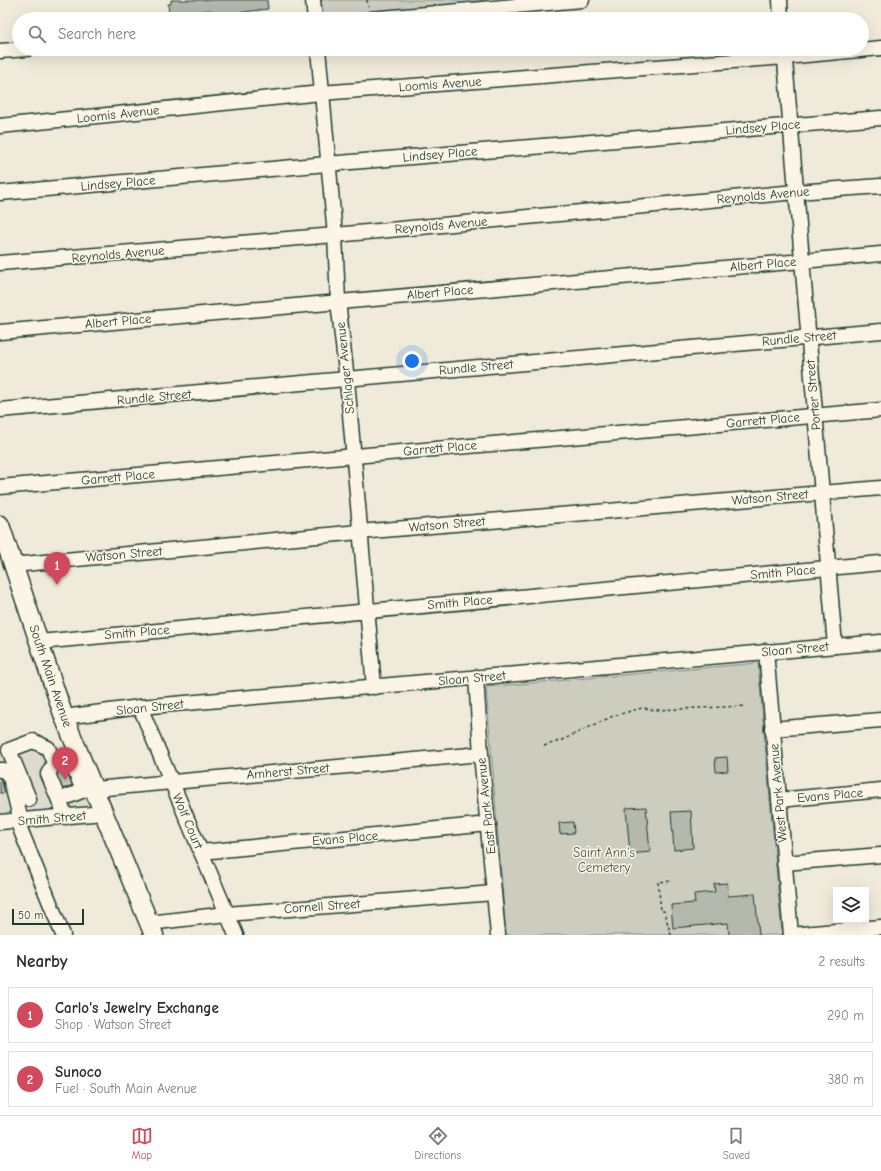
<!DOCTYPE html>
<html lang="en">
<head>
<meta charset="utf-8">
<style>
	body { margin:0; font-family:"Comic Neue",sans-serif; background:#f2f2f3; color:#2b2b33 }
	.controls { position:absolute; right:12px; bottom:12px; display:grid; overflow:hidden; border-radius:0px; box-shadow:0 4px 16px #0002 }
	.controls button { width:36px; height:36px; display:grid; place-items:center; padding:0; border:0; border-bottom:1px solid #e1e1e2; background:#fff; color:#2b2b33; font:20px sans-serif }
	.scale { position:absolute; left:12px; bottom:10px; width:72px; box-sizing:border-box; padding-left:4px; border:2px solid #1f3d34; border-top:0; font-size:11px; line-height:14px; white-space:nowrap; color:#1f3d34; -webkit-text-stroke:3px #fcf5e5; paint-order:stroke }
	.you { position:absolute; left:412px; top:361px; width:14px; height:14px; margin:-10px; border:3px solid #fff; border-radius:50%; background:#1a73e8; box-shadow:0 0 0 6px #1a73e833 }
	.badge { display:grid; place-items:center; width:26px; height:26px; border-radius:50%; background:#d1495b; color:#fff; font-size:13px; font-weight:700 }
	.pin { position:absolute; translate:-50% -33px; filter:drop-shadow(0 1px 2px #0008) }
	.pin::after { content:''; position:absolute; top:21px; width:14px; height:12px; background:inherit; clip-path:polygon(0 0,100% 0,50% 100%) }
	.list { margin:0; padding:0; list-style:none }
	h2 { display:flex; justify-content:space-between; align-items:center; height:52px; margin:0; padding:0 16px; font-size:17px }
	h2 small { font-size:13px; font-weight:400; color:#7c7c81 }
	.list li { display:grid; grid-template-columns:26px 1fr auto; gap:12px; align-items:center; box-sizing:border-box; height:56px; margin:0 8px 8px; padding:0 8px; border:1px solid #e1e1e2; border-radius:0px }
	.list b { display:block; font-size:15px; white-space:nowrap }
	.list p { margin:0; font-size:13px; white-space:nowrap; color:#7c7c81 }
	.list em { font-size:13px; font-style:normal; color:#7c7c81 }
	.icon { flex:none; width:22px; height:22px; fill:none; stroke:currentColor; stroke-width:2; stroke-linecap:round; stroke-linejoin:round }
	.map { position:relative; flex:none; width:881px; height:935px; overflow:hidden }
	.search { position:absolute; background:#fff; box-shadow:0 4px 16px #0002; left:12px; right:12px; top:12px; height:44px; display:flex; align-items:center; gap:10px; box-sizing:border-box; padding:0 14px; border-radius:22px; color:#7c7c81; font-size:15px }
	.sheet { height:180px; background:#fff }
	nav { display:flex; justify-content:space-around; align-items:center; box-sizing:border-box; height:56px; border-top:1px solid #e1e1e2; background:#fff; font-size:11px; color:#7c7c81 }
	nav a { display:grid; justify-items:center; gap:2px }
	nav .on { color:#d1495b }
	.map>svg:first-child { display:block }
	.built { fill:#dedbcc }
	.green { fill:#cccdbf; stroke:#76857a }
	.building { fill:#b5b9ad; stroke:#1f3d34 }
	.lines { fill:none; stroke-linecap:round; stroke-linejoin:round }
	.minor-tunnel { stroke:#c5c7b9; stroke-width:14; stroke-dasharray:14 7; stroke-linecap:butt }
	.minor-casing { stroke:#1f3d34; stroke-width:17 }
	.major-casing { stroke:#1f3d34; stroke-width:21 }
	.path { stroke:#1f3d34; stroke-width:1.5; stroke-dasharray:3 3; stroke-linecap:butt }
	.minor { stroke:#fcf5e5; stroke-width:14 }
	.major { stroke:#fcf5e5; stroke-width:18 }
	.labels { text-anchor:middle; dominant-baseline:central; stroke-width:3; stroke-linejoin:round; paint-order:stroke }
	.street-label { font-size:13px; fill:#1f3d34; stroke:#fcf5e5 }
	.park-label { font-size:13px; fill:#425a50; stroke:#fcf5e5 }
</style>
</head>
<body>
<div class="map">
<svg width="881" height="935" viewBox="0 0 881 935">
	<rect width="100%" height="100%" fill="#efeada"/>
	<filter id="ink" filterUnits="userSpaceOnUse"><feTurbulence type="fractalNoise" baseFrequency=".025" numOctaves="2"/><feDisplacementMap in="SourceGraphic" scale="8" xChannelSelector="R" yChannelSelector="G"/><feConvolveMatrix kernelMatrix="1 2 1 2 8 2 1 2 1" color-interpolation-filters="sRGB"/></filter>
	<g filter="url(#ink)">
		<!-- built -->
		<polygon class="built" points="64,745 88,806 0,815 0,757"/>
		<!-- green -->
		<g class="green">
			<polygon points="321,0 486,0 431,10 323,19"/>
			<polygon points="758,663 782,935 506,935 486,687"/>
		</g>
		<!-- building -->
		<g class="building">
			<polygon points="171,0 267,0 268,9 211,16 211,10 196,12 197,17 173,19 173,13 169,14 168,4 171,4"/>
			<polygon points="727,757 728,771 716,772 715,758"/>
			<polygon points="66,772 72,785 63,789 58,775"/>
			<polygon points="0,778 2,781 5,793 0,793"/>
			<polygon points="646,807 650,852 630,854 626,808"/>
			<polygon points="691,811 693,848 674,850 671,812"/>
			<polygon points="573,822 574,833 560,834 559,823"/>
			<polygon points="727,883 728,896 755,894 759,935 729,935 728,923 673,928 671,905 695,903 694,894 715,892 714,884"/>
		</g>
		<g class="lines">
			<!-- minor-tunnel -->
			<polyline class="minor-tunnel" points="63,773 68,787"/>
			<!-- minor casing -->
			<g class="minor-casing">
				<g id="minor">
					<polyline points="313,0 315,19"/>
					<polyline points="780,0 781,19"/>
					<polyline points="370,19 582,0"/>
					<polyline points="318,49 335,235 338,301 347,380 374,687"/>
					<path d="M784,49c17,199 34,398 51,597"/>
					<polyline points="0,51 27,49"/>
					<polyline points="0,126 321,93 785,57 881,48"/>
					<polyline points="0,193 327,164 881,118"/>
					<polyline points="0,263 335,235 796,192 881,186"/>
					<polyline points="0,332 881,254"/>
					<polyline points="0,410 881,331"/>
					<polyline points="0,487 881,410"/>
					<polyline points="13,565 359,532 881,488"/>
					<polyline points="39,642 881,563"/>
					<polyline points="766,651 791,935"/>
					<polyline points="476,677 481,754 498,935"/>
					<polyline points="140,707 236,935"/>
					<polyline points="64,717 140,707 881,642"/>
					<polyline points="772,729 881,720"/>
					<polyline points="69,757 83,790"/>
					<polyline points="54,763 48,774 66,817"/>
					<polyline points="0,770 4,770 10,777 21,821"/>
					<polyline points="95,789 481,754"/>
					<polyline points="29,799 9,750 33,741 48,748 54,763 79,753"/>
					<polyline points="59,800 94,786"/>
					<polyline points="779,800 881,790"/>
					<polyline points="17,821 63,935"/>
					<polyline points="0,822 104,813"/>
					<polyline points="201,852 489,824"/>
					<polyline points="784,863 881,855"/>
					<polyline points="149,923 227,914 494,893"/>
					<polyline points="791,935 881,927"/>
				</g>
			</g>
			<!-- major casing -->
			<g class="major-casing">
				<polyline id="major" points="0,525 64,717 154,935"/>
			</g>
			<!-- path -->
			<g class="path">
				<polyline points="367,0 368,7"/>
				<polyline points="544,746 562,740 613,716 642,708 656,710 745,706"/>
				<polyline points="671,935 664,911 661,911 658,882 673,881"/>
			</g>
			<!-- minor -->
			<use href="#minor" class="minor"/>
			<!-- major -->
			<use href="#major" class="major"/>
		</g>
	</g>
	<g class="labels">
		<!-- street labels -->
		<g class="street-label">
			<text transform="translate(440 84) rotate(-4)">Loomis Avenue</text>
			<text transform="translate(118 114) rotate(-6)">Loomis Avenue</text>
			<text transform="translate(763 127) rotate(-5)">Lindsey Place</text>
			<text transform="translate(440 154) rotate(-5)">Lindsey Place</text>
			<text transform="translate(118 183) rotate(-5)">Lindsey Place</text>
			<text transform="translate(763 195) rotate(-5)">Reynolds Avenue</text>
			<text transform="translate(441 225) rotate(-5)">Reynolds Avenue</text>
			<text transform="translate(118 254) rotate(-5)">Reynolds Avenue</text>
			<text transform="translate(763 264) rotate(-5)">Albert Place</text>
			<text transform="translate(440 292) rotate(-5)">Albert Place</text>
			<text transform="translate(118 321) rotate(-5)">Albert Place</text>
			<text transform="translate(799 338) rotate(-5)">Rundle Street</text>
			<text transform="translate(476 367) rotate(-5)">Rundle Street</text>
			<text transform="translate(345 368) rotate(-96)">Schlager Avenue</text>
			<text transform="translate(813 395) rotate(-95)">Porter Street</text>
			<text transform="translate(154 397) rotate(-5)">Rundle Street</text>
			<text transform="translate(763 420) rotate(-5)">Garrett Place</text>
			<text transform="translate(440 448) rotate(-5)">Garrett Place</text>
			<text transform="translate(118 477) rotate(-5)">Garrett Place</text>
			<text transform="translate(770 497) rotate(-5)">Watson Street</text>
			<text transform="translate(447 524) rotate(-5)">Watson Street</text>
			<text transform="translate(124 554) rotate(-5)">Watson Street</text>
			<text transform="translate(783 572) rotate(-5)">Smith Place</text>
			<text transform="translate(460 602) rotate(-5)">Smith Place</text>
			<text transform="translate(137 632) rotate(-5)">Smith Place</text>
			<text transform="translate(795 649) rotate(-5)">Sloan Street</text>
			<text transform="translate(51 676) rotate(71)">South Main Avenue</text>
			<text transform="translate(472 678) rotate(-5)">Sloan Street</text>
			<text transform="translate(150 707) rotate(-6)">Sloan Street</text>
			<text transform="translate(288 771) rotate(-5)">Amherst Street</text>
			<text transform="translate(778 793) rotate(-95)">West Park Avenue</text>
			<text transform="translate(830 795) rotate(-5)">Evans Place</text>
			<text transform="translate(486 806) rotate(-96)">East Park Avenue</text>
			<text transform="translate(52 818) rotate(-5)">Smith Street</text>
			<text transform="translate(188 821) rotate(67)">Wolf Court</text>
			<text transform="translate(345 838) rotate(-5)">Evans Place</text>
			<text transform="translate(322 906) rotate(-4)">Cornell Street</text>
		</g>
		<!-- park labels -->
		<g class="park-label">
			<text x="604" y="852">Saint Ann's<tspan x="604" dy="15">Cemetery</tspan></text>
		</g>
	</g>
</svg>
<div class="controls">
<button><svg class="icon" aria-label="layers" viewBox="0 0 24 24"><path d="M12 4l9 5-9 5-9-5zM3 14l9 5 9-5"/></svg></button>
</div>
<div class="scale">50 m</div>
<div class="you"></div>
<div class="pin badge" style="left:57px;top:585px">1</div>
<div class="pin badge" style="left:65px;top:780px">2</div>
<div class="search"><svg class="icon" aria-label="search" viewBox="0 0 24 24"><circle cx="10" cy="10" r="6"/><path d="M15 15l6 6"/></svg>Search here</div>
</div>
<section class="sheet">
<h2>Nearby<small>2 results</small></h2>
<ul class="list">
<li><span class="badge">1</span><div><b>Carlo's Jewelry Exchange</b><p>Shop · Watson Street</p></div><em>290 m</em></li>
<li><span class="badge">2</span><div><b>Sunoco</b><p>Fuel · South Main Avenue</p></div><em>380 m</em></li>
</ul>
</section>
<nav>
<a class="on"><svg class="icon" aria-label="map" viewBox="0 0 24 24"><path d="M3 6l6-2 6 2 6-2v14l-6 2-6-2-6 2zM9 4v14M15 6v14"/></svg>Map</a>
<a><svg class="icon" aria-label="directions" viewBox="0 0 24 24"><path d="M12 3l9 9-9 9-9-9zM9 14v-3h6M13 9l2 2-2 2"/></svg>Directions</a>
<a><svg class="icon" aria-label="saved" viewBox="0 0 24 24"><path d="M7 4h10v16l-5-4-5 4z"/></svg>Saved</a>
</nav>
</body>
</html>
